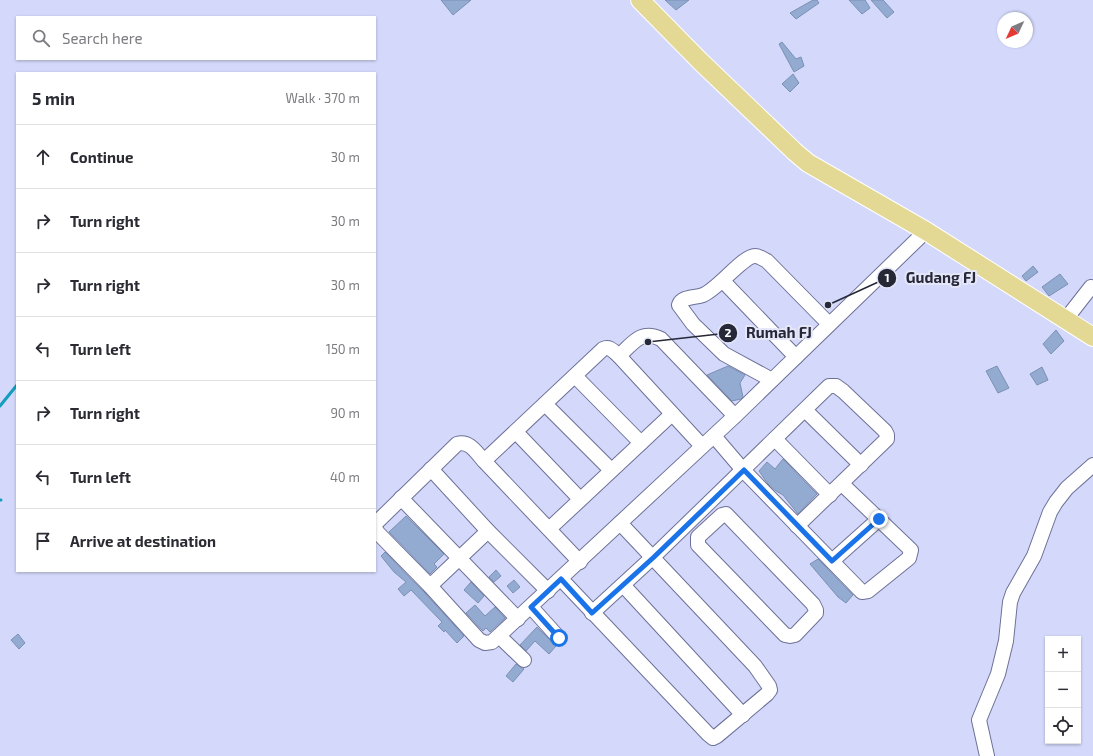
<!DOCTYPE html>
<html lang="en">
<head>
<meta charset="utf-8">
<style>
	body { margin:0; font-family:"Exo 2",sans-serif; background:#f2f2f3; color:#2b2b33 }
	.controls { position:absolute; right:12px; bottom:12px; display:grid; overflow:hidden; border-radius:0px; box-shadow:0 1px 3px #0004 }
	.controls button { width:36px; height:36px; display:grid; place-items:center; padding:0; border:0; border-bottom:1px solid #e1e1e2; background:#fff; color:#2b2b33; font:20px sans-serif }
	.compass { position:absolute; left:997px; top:12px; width:36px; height:36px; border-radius:50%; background:#fff; box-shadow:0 1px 3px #0004; rotate:226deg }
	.stop { position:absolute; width:12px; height:12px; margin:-9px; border:3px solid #1a73e8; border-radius:50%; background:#fff }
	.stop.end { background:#1a73e8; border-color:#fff; box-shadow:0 1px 4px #0008 }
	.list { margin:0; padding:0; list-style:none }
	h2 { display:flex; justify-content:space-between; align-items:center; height:52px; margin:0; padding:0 16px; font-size:17px }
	h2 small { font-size:13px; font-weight:400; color:#7c7c81 }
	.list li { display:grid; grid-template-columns:26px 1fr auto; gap:12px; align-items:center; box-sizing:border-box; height:64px; padding:0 16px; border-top:1px solid #e1e1e2 }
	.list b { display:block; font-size:15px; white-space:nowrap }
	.list em { font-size:13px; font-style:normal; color:#7c7c81 }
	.icon { flex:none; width:22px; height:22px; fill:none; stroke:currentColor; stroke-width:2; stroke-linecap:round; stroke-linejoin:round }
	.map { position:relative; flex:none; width:1093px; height:756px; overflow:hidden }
	.search { position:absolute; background:#fff; box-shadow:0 1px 3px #0004; left:16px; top:16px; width:360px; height:44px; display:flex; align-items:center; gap:10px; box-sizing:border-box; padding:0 14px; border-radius:0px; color:#7c7c81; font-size:15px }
	.panel { position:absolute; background:#fff; box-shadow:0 1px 3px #0004; left:16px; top:72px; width:360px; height:500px; border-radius:0px }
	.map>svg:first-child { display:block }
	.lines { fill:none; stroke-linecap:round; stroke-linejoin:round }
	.stream { stroke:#139ebe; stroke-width:3 }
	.building { fill:#94abd1; stroke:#7a90b5 }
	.minor-casing { stroke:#6d7197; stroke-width:16 }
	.major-casing { stroke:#fff; stroke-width:20 }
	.minor { stroke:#fff; stroke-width:14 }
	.major { stroke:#e3d894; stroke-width:18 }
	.route { stroke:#1a73e8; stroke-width:5 }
	.leader { fill:none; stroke:#262838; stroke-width:1.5 }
	.callout-dot { fill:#262838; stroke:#e5e7f9; stroke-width:1.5 }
	.mark-label { font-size:12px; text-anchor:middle; font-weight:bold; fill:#fff }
	.callout-label { font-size:15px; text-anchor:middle; font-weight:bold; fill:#262838; stroke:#e5e7f9; stroke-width:4; stroke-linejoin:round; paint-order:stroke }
</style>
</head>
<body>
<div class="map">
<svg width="1093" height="756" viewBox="0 0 1093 756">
	<rect width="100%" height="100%" fill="#d4d9fb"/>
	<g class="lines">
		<!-- stream -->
		<g class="stream">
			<polyline points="0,406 17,385"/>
			<polyline points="0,500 1,500"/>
		</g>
	</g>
	<!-- building -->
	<g class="building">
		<polygon points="441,0 471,0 453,15"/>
		<polygon points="665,0 689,0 676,10"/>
		<polygon points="813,0 817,0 819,3 796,19 790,13"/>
		<polygon points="849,0 865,0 870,8 862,14"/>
		<polygon points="871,0 883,0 894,12 887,18"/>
		<polygon points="782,42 796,59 801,57 804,66 794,72 779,44"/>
		<polygon points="793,74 799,83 790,92 782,84"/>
		<polygon points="1033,266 1038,272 1026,281 1022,276"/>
		<polygon points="1060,274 1068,284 1049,296 1042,287"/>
		<polygon points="1056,330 1064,341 1051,354 1043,344"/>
		<polygon points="728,366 745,375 740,383 743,397 741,399 732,401 707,375"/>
		<polygon points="997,366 1009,388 998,393 986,371"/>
		<polygon points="1042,367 1048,380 1037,385 1030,374"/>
		<polygon points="783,459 817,494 798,514 783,495 776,491 768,484 759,471 767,462 775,469"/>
		<polygon points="406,516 444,554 434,564 437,567 430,574 389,532"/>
		<polygon points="385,552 424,592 464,636 457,643 445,630 444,632 438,626 442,622 411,590 404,596 398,589 406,582 394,572 381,556"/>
		<polygon points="818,559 853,595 846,603 838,597 810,564"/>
		<polygon points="496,570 501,576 494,582 489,577"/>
		<polygon points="514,580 520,587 513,593 507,586"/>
		<polygon points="471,582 484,596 478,603 464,590"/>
		<polygon points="475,605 485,616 495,607 505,618 490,632 486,628 483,631 466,613"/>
		<polygon points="537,627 556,646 549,654 535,641 526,651 520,645"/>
		<polygon points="18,634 25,643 19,649 11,640"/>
		<polygon points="516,664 524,669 513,682 506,676"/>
	</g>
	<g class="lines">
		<!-- minor casing -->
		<g class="minor-casing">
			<g id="minor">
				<polyline points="723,281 796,357"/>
				<polyline points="1066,319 1091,287"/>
				<path d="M619,356c14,-13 22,-27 42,-17l74,77"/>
				<polyline points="575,376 641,443"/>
				<path d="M772,380l-48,-26 -31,-30 -14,-19c3,-9 16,-7 24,-10 15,-6 40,-39 52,-39 4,0 8,3 12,5l62,63"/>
				<polyline points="545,404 611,470"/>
				<polyline points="805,410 861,465"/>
				<polyline points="516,432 580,499"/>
				<polyline points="714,436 743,470 858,588 862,592 868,591 909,558 911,550 842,484"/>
				<polyline points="775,439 830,495"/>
				<path d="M484,461l119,-112c7,-3 10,2 16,7l83,90"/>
				<polyline points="431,469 488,531 548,591"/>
				<polyline points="401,498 518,619"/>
				<polygon points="726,514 813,604 816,610 816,613 795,635 790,636 785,635 698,545 698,537 722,515"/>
				<path d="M375,524l82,-80c12,-4 19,8 27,17l96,101"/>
				<polyline points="375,528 378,533 430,586 479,640 485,643 492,642 735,416 926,231"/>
				<polyline points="549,529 672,414"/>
				<polyline points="832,561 879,519"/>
				<polyline points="561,579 708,734 713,738 717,736 767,694 770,690 769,686 755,666 620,523"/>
				<polyline points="623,585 743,715"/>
				<polyline points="430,586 488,531"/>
				<polyline points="531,607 559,638"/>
				<polyline points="592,613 653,557 829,386 836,386 843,391 885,431 887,435 887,439 797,526"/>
				<polyline points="499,636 524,660"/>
				<polyline points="987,756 979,720 998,674 1006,641 1010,602 1013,593 1034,556 1050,512 1056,502 1067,488 1093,465"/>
			</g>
		</g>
		<!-- major casing -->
		<g class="major-casing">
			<polyline id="major" points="640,0 701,62 795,152 808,163 926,231 1093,337"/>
		</g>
		<!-- minor -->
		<use href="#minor" class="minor"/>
		<!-- major -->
		<use href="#major" class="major"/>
	</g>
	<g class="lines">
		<!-- route -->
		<polyline class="route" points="559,638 531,607 561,579 592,613 654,557 744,470 832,561 879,519"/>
	</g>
	<!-- callouts -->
	<path class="leader" d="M828 305L887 278M648 342L728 333"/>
	<g class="callout-dot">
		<circle cx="828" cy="305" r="4"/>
		<circle cx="648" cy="342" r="4"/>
		<circle cx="887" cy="278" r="10"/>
		<circle cx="728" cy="333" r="10"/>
	</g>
	<g class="mark-label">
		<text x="887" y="282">1</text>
		<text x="728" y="337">2</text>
	</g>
	<g class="callout-label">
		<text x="941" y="283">Gudang FJ</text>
		<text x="779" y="338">Rumah FJ</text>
	</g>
</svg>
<div class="controls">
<button>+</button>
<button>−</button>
<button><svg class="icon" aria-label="locate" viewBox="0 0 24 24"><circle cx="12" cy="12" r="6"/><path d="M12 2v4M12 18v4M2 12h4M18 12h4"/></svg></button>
</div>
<svg class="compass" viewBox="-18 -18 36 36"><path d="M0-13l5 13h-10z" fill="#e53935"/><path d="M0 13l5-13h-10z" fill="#7c7c81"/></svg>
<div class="stop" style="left:559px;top:638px"></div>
<div class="stop end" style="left:879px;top:519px"></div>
<div class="search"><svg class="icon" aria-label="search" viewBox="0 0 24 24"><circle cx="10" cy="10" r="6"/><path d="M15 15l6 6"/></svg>Search here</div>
<section class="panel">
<h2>5 min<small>Walk · 370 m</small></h2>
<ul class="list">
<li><svg class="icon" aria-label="ahead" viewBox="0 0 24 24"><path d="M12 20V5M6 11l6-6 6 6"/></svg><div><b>Continue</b></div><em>30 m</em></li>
<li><svg class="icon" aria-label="right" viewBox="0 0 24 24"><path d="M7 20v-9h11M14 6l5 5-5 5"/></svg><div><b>Turn right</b></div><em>30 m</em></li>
<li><svg class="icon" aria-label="right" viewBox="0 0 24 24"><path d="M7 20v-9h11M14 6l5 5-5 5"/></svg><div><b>Turn right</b></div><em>30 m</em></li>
<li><svg class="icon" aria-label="left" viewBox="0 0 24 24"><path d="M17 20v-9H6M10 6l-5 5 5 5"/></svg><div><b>Turn left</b></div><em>150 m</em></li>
<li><svg class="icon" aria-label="right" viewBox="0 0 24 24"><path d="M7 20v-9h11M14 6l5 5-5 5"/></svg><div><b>Turn right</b></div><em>90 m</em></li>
<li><svg class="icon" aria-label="left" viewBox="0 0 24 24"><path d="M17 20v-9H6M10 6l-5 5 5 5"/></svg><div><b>Turn left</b></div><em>40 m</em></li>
<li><svg class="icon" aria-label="arrive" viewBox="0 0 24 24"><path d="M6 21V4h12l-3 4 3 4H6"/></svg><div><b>Arrive at destination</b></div></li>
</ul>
</section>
</div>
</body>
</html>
